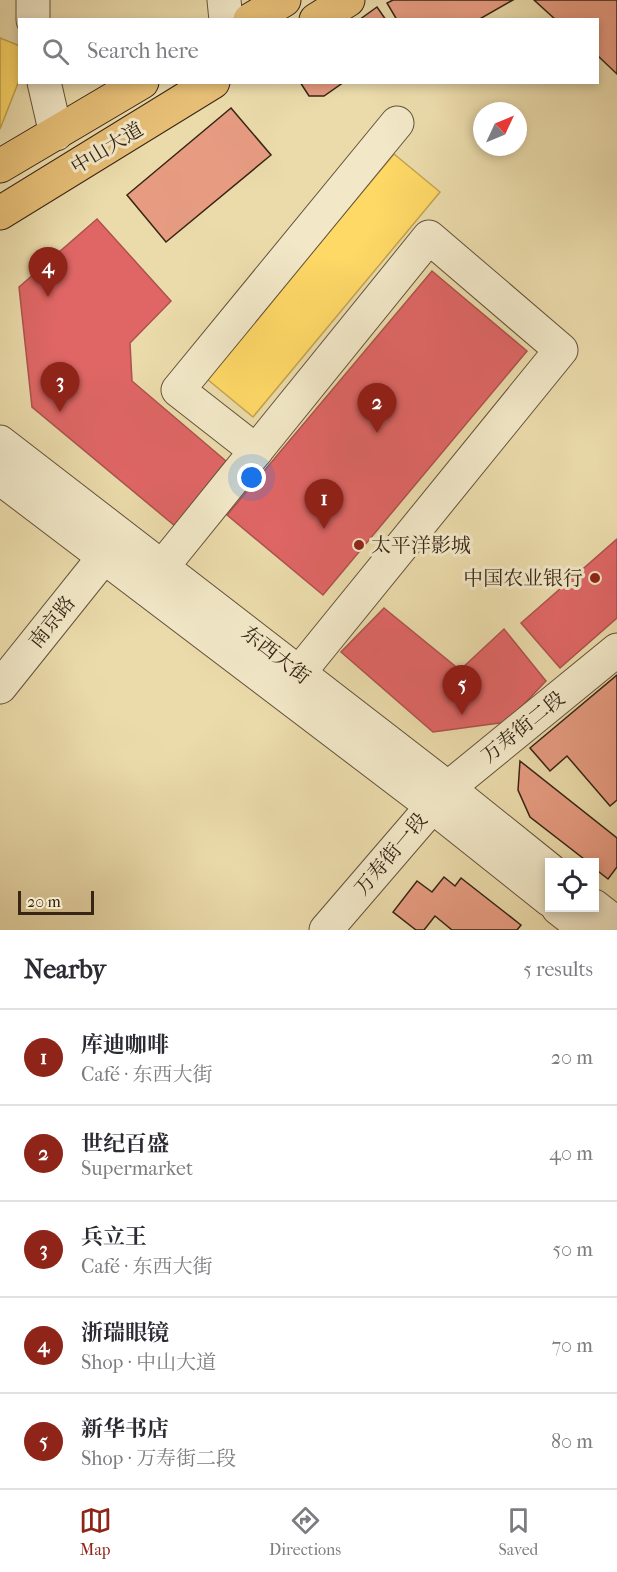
<!DOCTYPE html>
<html lang="en">
<head>
<meta charset="utf-8">
<style>
	body { margin:0; font-family:"IM FELL French Canon","Noto Serif SC",serif; background:#f2f2f3; color:#2b2b33 }
	.controls { position:absolute; right:18px; bottom:18px; display:grid; overflow:hidden; border-radius:0px; box-shadow:0 3px 9px #0003 }
	.controls button { width:54px; height:54px; display:grid; place-items:center; padding:0; border:0; border-bottom:2px solid #e1e1e2; background:#fff; color:#2b2b33; font:30px sans-serif }
	.compass { position:absolute; left:473px; top:102px; width:54px; height:54px; border-radius:50%; background:#fff; box-shadow:0 3px 9px #0003; rotate:46deg }
	.scale { position:absolute; left:18px; bottom:15px; width:76px; box-sizing:border-box; padding-left:6px; border:3px solid #372515; border-top:0; font-size:16px; line-height:21px; white-space:nowrap; color:#372515; -webkit-text-stroke:4px #f2e8c8; paint-order:stroke }
	.you { position:absolute; left:252px; top:478px; width:21px; height:21px; margin:-15px; border:4px solid #fff; border-radius:50%; background:#1a73e8; box-shadow:0 0 0 9px #1a73e833 }
	.badge { display:grid; place-items:center; width:39px; height:39px; border-radius:50%; background:#8f2418; color:#fff; font-size:20px; font-weight:700 }
	.pin { position:absolute; translate:-50% -50px; filter:drop-shadow(0 2px 3px #0008) }
	.pin::after { content:''; position:absolute; top:32px; width:21px; height:18px; background:inherit; clip-path:polygon(0 0,100% 0,50% 100%) }
	.list { margin:0; padding:0; list-style:none }
	h2 { display:flex; justify-content:space-between; align-items:center; height:78px; margin:0; padding:0 24px; font-size:26px }
	h2 small { font-size:20px; font-weight:400; color:#7c7c81 }
	.list li { display:grid; grid-template-columns:39px 1fr auto; gap:18px; align-items:center; box-sizing:border-box; height:96px; padding:0 24px; border-top:2px solid #e1e1e2 }
	.list b { display:block; font-size:22px; white-space:nowrap }
	.list p { margin:0; font-size:20px; white-space:nowrap; color:#7c7c81 }
	.list em { font-size:20px; font-style:normal; color:#7c7c81 }
	.icon { flex:none; width:33px; height:33px; fill:none; stroke:currentColor; stroke-width:2; stroke-linecap:round; stroke-linejoin:round }
	.map { position:relative; flex:none; width:617px; height:930px; overflow:hidden }
	.search { position:absolute; background:#fff; box-shadow:0 3px 9px #0003; left:18px; right:18px; top:18px; height:66px; display:flex; align-items:center; gap:15px; box-sizing:border-box; padding:0 21px; border-radius:0px; color:#7c7c81; font-size:22px }
	.sheet { height:558px; background:#fff }
	nav { display:flex; justify-content:space-around; align-items:center; box-sizing:border-box; height:84px; border-top:2px solid #e1e1e2; background:#fff; font-size:16px; color:#7c7c81 }
	nav a { display:grid; justify-items:center; gap:3px }
	nav .on { color:#8f2418 }
	.map>svg:first-child { display:block }
	.homes { fill:#ffd966; stroke:#c3a34e; stroke-width:1.5 }
	.shops { fill:#e06666; stroke:#ad524e; stroke-width:1.5 }
	.building { fill:#e79c82; stroke:#372515; stroke-width:1.5 }
	.lines { fill:none; stroke-linecap:round; stroke-linejoin:round }
	.minor-casing { stroke:#64523a; stroke-width:35 }
	.major-casing { stroke:#372515; stroke-width:35 }
	.minor { stroke:#f2e8c8; stroke-width:33 }
	.major { stroke:#e6be76; stroke-width:33 }
	.poi-dot { fill:#8f2418; stroke:#f2e8c8; stroke-width:2 }
	.labels { text-anchor:middle; dominant-baseline:central; stroke-width:6; stroke-linejoin:round; paint-order:stroke }
	.street-label { font-size:20px; fill:#372515; stroke:#f2e8c8 }
	.poi-label { font-size:20px; fill:#372515; stroke:#f2e8c8; text-anchor:start }
</style>
</head>
<body>
<div class="map">
<svg width="617" height="930" viewBox="0 0 617 930">
	<rect width="100%" height="100%" fill="#ebdbab"/>
	<filter id="stains"><feTurbulence type="fractalNoise" baseFrequency=".00333" numOctaves="4"/><feColorMatrix values="0 0 0 0 .2 0 0 0 0 .09 0 0 0 0 .02 0 0 0 .5 -.17"/></filter>
	<radialGradient id="worn" r=".72"><stop offset=".6" stop-color="#630" stop-opacity="0"/><stop offset="1" stop-color="#630" stop-opacity=".3"/></radialGradient>
	<!-- homes -->
	<g class="homes">
		<polygon points="0,38 20,46 20,78 0,129"/>
		<polygon points="394,154 440,192 253,417 207,379"/>
	</g>
	<!-- shops -->
	<g class="shops">
		<polygon points="97,219 171,301 130,343 132,381 226,461 175,526 32,407 19,287"/>
		<polygon points="432,271 527,351 323,595 227,515"/>
		<polygon points="617,539 617,618 560,668 521,623"/>
		<polygon points="384,608 460,670 504,629 546,681 507,722 433,732 341,652"/>
	</g>
	<!-- building -->
	<g class="building">
		<polygon points="393,0 513,0 478,20 397,20 387,3"/>
		<polygon points="534,0 617,0 617,74 598,56 598,20 556,20"/>
		<polygon points="377,7 386,20 359,20"/>
		<polygon points="300,82 344,82 324,96 309,96"/>
		<polygon points="231,108 271,155 166,242 127,195"/>
		<polygon points="617,675 617,800 610,806 567,756 550,771 530,748"/>
		<polygon points="520,761 617,838 617,867 608,879 594,868 594,862 588,862 530,817 518,790"/>
		<polygon points="444,877 455,886 461,878 521,925 517,930 452,930 435,916 424,930 416,930 393,912 417,881 432,892"/>
	</g>
	<g class="lines">
		<!-- minor casing -->
		<g class="minor-casing">
			<g id="minor">
				<polyline points="33,0 33,20"/>
				<polyline points="224,0 226,20"/>
				<polyline points="44,82 56,134"/>
				<polyline points="0,442 448,788 550,870"/>
				<polyline points="256,451 178,390 397,123"/>
				<polyline points="0,478 432,806 550,900"/>
				<polyline points="162,567 429,237 561,350 302,669"/>
				<polyline points="0,687 104,557"/>
				<polyline points="594,906 617,924"/>
				<polyline points="558,908 586,930"/>
				<polyline points="326,930 448,788 617,650"/>
			</g>
		</g>
		<!-- major casing -->
		<g class="major-casing">
			<g id="major">
				<polyline points="250,20 284,0"/>
				<polyline points="316,20 348,0"/>
				<polyline points="0,166 142,82"/>
				<polyline points="0,213 213,82"/>
			</g>
		</g>
		<!-- minor -->
		<use href="#minor" class="minor"/>
		<!-- major -->
		<use href="#major" class="major"/>
	</g>
	<!-- markers -->
	<g class="poi-dot">
		<circle cx="359" cy="545" r="6"/>
		<circle cx="595" cy="578" r="6"/>
	</g>
	<g class="labels">
		<!-- street labels -->
		<g class="street-label">
			<text transform="translate(107 148) rotate(-31)">中山大道</text>
			<text transform="translate(52 622) rotate(-51)">南京路</text>
			<text transform="translate(276 655) rotate(38)">东西大街</text>
			<text transform="translate(523 727) rotate(-39)">万寿街二段</text>
			<text transform="translate(391 854) rotate(-50)">万寿街一段</text>
		</g>
		<!-- poi labels -->
		<g class="poi-label">
			<text x="371" y="545">太平洋影城</text>
			<text x="583" y="578" text-anchor="end">中国农业银行</text>
		</g>
	</g>
	<rect width="100%" height="100%" filter="url(#stains)"/>
	<rect width="100%" height="100%" fill="url(#worn)"/>
</svg>
<div class="controls">
<button><svg class="icon" aria-label="locate" viewBox="0 0 24 24"><circle cx="12" cy="12" r="6"/><path d="M12 2v4M12 18v4M2 12h4M18 12h4"/></svg></button>
</div>
<svg class="compass" viewBox="-18 -18 36 36"><path d="M0-13l5 13h-10z" fill="#e53935"/><path d="M0 13l5-13h-10z" fill="#7c7c81"/></svg>
<div class="scale">20 m</div>
<div class="you"></div>
<div class="pin badge" style="left:324px;top:529px">1</div>
<div class="pin badge" style="left:377px;top:433px">2</div>
<div class="pin badge" style="left:60px;top:412px">3</div>
<div class="pin badge" style="left:48px;top:297px">4</div>
<div class="pin badge" style="left:462px;top:715px">5</div>
<div class="search"><svg class="icon" aria-label="search" viewBox="0 0 24 24"><circle cx="10" cy="10" r="6"/><path d="M15 15l6 6"/></svg>Search here</div>
</div>
<section class="sheet">
<h2>Nearby<small>5 results</small></h2>
<ul class="list">
<li><span class="badge">1</span><div><b>库迪咖啡</b><p>Café · 东西大街</p></div><em>20 m</em></li>
<li><span class="badge">2</span><div><b>世纪百盛</b><p>Supermarket</p></div><em>40 m</em></li>
<li><span class="badge">3</span><div><b>兵立王</b><p>Café · 东西大街</p></div><em>50 m</em></li>
<li><span class="badge">4</span><div><b>浙瑞眼镜</b><p>Shop · 中山大道</p></div><em>70 m</em></li>
<li><span class="badge">5</span><div><b>新华书店</b><p>Shop · 万寿街二段</p></div><em>80 m</em></li>
</ul>
</section>
<nav>
<a class="on"><svg class="icon" aria-label="map" viewBox="0 0 24 24"><path d="M3 6l6-2 6 2 6-2v14l-6 2-6-2-6 2zM9 4v14M15 6v14"/></svg>Map</a>
<a><svg class="icon" aria-label="directions" viewBox="0 0 24 24"><path d="M12 3l9 9-9 9-9-9zM9 14v-3h6M13 9l2 2-2 2"/></svg>Directions</a>
<a><svg class="icon" aria-label="saved" viewBox="0 0 24 24"><path d="M7 4h10v16l-5-4-5 4z"/></svg>Saved</a>
</nav>
</body>
</html>
